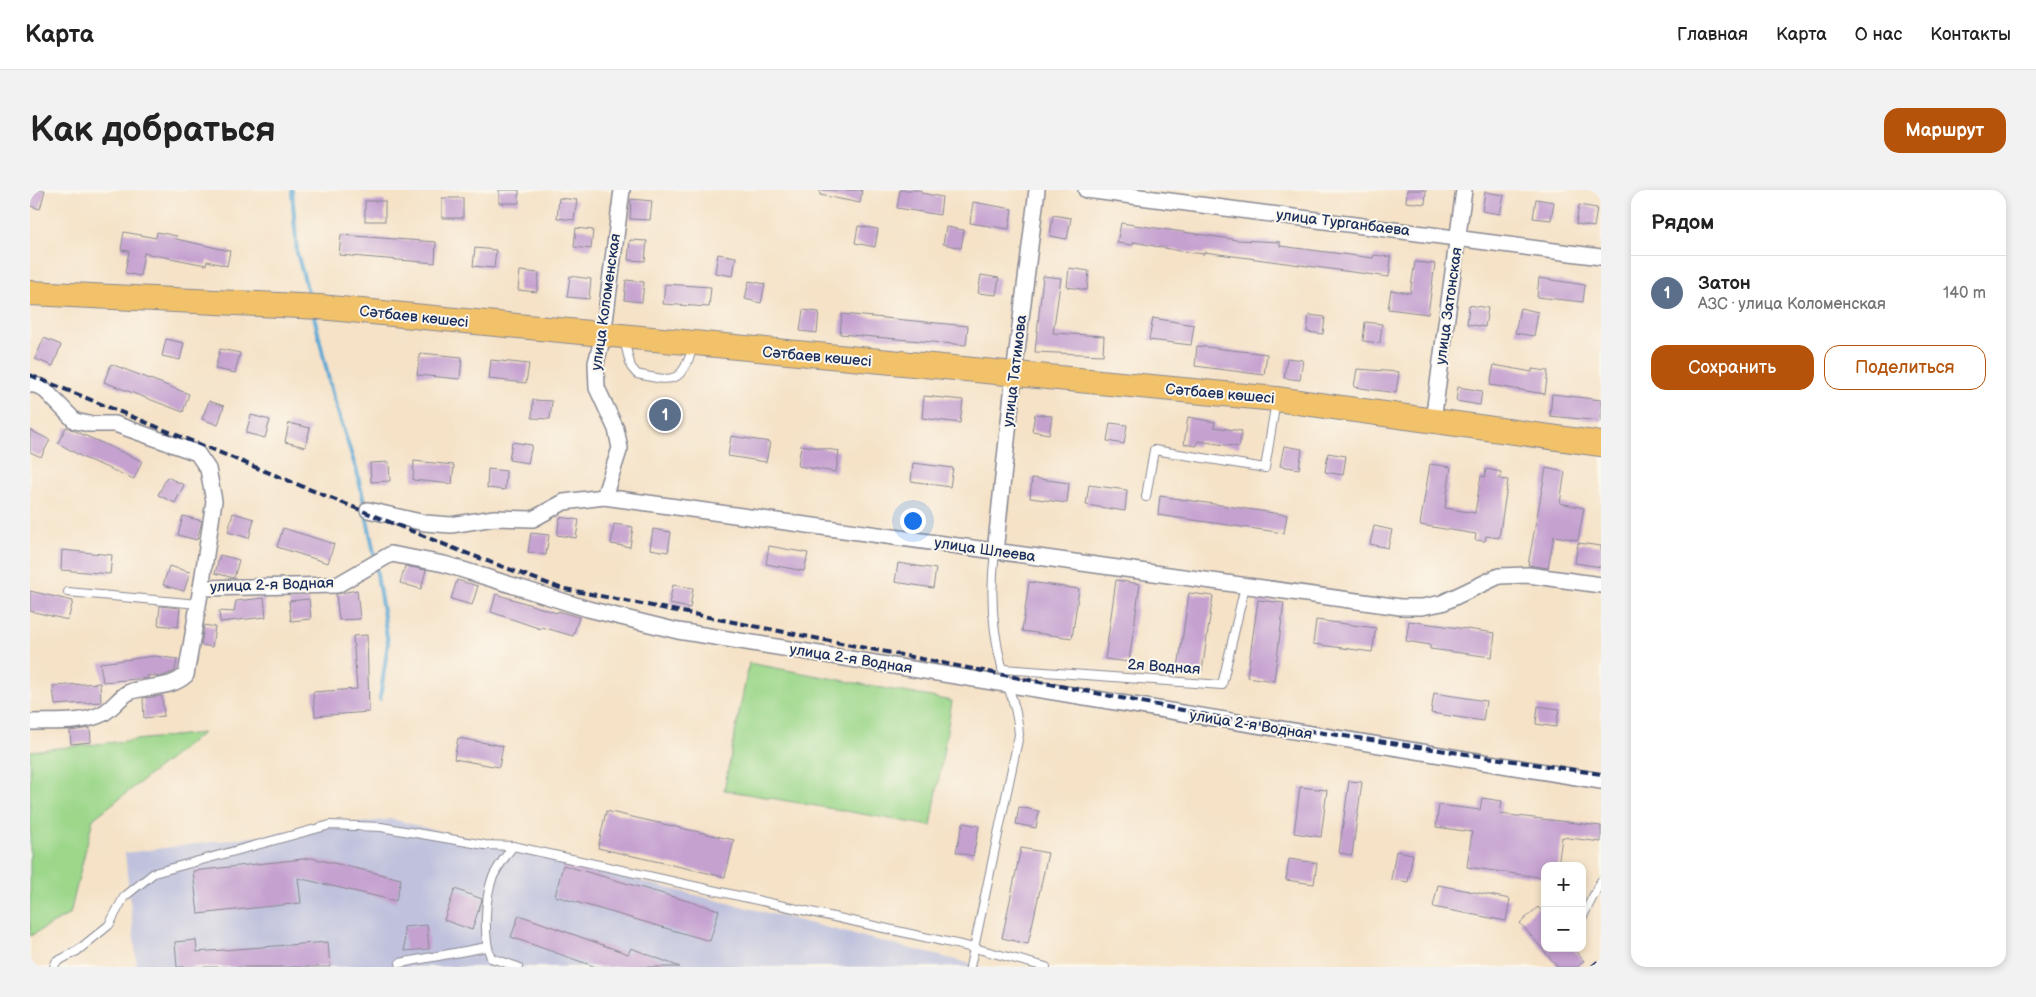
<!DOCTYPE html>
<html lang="ru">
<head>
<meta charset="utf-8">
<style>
	body { margin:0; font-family:"Balsamiq Sans",sans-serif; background:#f2f2f2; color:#222 }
	.controls { position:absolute; right:15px; bottom:15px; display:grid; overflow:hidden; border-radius:10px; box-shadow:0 2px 8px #0003 }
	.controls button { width:45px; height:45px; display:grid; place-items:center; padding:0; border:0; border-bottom:1px solid #e0e0e0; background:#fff; color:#222; font:25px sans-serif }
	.you { position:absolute; left:882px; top:330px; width:18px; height:18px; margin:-12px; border:4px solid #fff; border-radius:50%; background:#1a73e8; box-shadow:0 0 0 8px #1a73e833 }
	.badge { display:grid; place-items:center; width:32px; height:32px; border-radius:50%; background:#b45309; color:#fff; font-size:16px; font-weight:700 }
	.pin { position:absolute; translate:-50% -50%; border:2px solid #fff; box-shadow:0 1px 5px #0006 }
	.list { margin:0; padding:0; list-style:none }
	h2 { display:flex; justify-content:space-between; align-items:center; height:65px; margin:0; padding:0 20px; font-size:21px }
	h2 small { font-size:16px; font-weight:400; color:#767676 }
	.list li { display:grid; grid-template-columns:32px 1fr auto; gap:15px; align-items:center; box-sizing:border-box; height:75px; padding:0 20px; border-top:1px solid #e0e0e0 }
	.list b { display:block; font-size:19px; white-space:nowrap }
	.list p { margin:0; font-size:16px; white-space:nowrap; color:#767676 }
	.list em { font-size:16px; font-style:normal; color:#767676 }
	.actions { display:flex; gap:10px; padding:15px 20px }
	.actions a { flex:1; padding:11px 0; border:1px solid #b45309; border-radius:15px; text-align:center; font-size:18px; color:#b45309 }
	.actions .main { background:#b45309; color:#fff }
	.map { position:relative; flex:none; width:1571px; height:777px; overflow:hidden; border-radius:15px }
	header { display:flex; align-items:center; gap:30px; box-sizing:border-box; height:70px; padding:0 25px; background:#fff; border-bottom:1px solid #e0e0e0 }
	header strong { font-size:24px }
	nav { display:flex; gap:28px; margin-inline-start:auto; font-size:18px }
	.intro { display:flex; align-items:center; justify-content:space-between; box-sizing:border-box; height:120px; padding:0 30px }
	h1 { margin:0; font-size:35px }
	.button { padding:12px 22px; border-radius:15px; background:#b45309; color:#fff; font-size:18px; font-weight:700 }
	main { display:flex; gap:30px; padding:0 30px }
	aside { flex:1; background:#fff; border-radius:15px; box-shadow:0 2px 8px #0003 }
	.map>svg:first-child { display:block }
	.industrial { fill:#c0c2dd }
	.green { fill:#9cd78a; stroke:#5c8374 }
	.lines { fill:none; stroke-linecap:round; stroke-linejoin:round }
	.stream { stroke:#5ba8d4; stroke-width:4 }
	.building { fill:#c5a1d0 }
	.lane-casing { stroke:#888892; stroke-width:10 }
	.street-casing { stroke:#888892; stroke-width:18 }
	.primary-casing { stroke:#888892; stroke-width:26 }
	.lane { stroke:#fff; stroke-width:8 }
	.street { stroke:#fff; stroke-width:15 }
	.primary { stroke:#f2c26a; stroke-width:24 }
	.rail { stroke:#1b2f5e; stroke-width:4; stroke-dasharray:8 4; stroke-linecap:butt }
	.labels { text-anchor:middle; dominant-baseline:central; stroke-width:4; stroke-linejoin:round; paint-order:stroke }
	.street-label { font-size:15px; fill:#1b2f5e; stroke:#fbf7ec }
</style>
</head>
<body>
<header>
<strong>Карта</strong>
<nav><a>Главная</a><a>Карта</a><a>О нас</a><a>Контакты</a></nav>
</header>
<div class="intro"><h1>Как добраться</h1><a class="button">Маршрут</a></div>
<main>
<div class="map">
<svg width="1571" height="777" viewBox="0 0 1571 777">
	<rect width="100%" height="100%" fill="#fbf7ec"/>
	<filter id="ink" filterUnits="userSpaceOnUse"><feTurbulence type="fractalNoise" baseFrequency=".02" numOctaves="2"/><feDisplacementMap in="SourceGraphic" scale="10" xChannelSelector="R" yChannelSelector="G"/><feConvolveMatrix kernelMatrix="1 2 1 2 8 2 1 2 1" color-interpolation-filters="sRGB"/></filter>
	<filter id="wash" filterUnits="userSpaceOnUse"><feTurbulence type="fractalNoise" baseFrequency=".0096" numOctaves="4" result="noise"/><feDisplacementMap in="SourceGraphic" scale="20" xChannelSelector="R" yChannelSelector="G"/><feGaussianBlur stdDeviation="1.12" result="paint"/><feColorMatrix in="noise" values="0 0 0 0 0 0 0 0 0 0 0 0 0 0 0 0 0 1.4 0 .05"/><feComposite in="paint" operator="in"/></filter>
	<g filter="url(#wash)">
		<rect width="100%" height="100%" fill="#f5e2c7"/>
		<!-- industrial -->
		<polygon class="industrial" points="361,629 954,777 107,777 95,663"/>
		<!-- green -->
		<g class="green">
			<polygon points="719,473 922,511 901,636 694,600"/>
			<polygon points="173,543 63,629 40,724 0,746 0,561"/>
		</g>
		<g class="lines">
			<!-- stream -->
			<g class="stream">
				<polyline points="262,0 267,63 280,109"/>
				<polyline points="284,126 302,203 327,282 335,317"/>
				<polyline points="336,324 345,368"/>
				<polyline points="346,378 358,453 350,509"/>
			</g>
		</g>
		<g id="blocks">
			<!-- building -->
			<g class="building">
				<polygon points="0,0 15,0 10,19 0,16"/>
				<rect x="469" y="0" width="20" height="13"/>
				<polygon points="790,0 832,0 830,13 790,5"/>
				<polygon points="870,0 891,0 891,3 912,7 910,25 867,18"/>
				<polygon points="1377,0 1396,0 1395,14 1376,12"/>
				<polygon points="1455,2 1474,5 1470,24 1452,21"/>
				<rect x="412" y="8" width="21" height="20"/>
				<polygon points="529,8 547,10 544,30 527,28"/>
				<polygon points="601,9 622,11 620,30 600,29"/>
				<polygon points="1506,9 1524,12 1521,30 1503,28"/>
				<rect x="335" y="11" width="20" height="20"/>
				<polygon points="943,12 982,19 979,39 940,33"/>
				<polygon points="1549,15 1567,18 1564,37 1546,34"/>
				<polygon points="1023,25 1041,28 1037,49 1020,46"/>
				<polygon points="1091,33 1208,50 1250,52 1250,56 1343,68 1344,65 1361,67 1359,87 1174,62 1174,64 1150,61 1104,52 1103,55 1087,53"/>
				<polygon points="828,36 848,39 845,57 825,53"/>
				<polygon points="916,37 934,40 931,58 913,54"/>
				<polygon points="546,38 563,40 561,59 544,57"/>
				<polygon points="94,42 126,48 127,42 147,46 146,49 200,61 197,76 177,71 176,75 114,63 110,86 95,83 99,61 91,60"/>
				<polygon points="311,45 406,52 405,73 309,65"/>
				<polygon points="600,50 617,51 615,71 598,70"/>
				<polygon points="445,58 466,60 464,78 443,76"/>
				<polygon points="688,64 706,67 703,86 685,83"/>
				<polygon points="1385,72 1405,74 1398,124 1358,119 1361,100 1380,103"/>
				<polygon points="1039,78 1059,81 1057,100 1037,97"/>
				<polygon points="490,81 509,83 507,102 488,100"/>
				<polygon points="951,85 969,88 966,105 948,103"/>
				<polygon points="540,86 561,89 559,109 537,107"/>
				<polygon points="1013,86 1031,88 1023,143 1074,146 1073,165 1005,162"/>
				<polygon points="1509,88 1555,95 1553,112 1507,107"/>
				<polygon points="596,90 614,92 612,112 594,110"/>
				<polygon points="719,91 735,94 731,113 715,109"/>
				<polygon points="635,94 681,97 679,117 633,114"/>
				<polygon points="1439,115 1458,118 1455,137 1437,134"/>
				<polygon points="1490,118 1508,122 1504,146 1485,143"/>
				<polygon points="773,120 789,122 787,143 770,141"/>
				<polygon points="812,124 938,136 936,155 810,144"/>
				<polygon points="1279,125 1295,127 1293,144 1277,142"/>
				<polygon points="1123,128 1164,135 1161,155 1119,150"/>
				<polygon points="1335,132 1352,134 1350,153 1333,151"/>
				<polygon points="14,148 31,155 23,176 5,169"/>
				<polygon points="136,149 154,153 150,170 132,166"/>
				<polygon points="1167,156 1237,164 1234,185 1165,176"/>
				<polygon points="190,159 210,163 205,183 185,179"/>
				<polygon points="390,163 432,167 430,189 387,185"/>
				<polygon points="1257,168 1273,170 1270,190 1254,188"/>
				<polygon points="461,170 499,174 496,193 459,189"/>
				<polygon points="81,174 159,204 153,222 74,192"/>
				<polygon points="1464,175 1502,182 1502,179 1518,181 1515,204 1460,195"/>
				<polygon points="1327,179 1369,182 1366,203 1324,197"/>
				<polygon points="1428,197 1452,201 1450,215 1426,211"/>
				<polygon points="1522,204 1571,210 1571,231 1520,226"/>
				<polygon points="894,206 933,210 930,233 892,228"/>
				<polygon points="503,210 522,211 520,229 502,228"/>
				<polygon points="179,211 194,216 188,235 172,229"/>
				<polygon points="623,214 649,218 646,236 620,232"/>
				<polygon points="1005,224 1022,226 1019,244 1002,241"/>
				<polygon points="221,225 240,230 235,248 216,243"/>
				<polygon points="1158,227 1185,232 1184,237 1212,241 1209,257 1168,251 1167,256 1154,254"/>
				<polygon points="259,233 280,238 275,257 255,252"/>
				<polygon points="1080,233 1097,235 1094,254 1077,251"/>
				<polygon points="36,237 112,271 104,289 54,268 28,253"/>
				<polygon points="0,240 20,250 11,267 0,262"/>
				<polygon points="701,246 740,252 736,272 698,266"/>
				<polygon points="482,252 502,255 498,273 479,270"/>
				<polygon points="771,255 809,261 806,282 768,276"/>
				<polygon points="1254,256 1272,259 1269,279 1250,276"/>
				<polygon points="1298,263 1316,266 1313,285 1295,282"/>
				<polygon points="384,271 424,275 422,294 383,290"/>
				<polygon points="359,272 360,291 341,292 340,273"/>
				<polygon points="883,273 923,278 920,297 881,291"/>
				<polygon points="1400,274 1421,277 1415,318 1445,323 1451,286 1455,287 1456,279 1471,282 1470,289 1478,290 1469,348 1456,346 1455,351 1445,350 1446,344 1390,335"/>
				<polygon points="1516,278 1535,282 1530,313 1554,318 1548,350 1524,346 1518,378 1498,375"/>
				<polygon points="458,279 476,281 475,300 457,298"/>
				<polygon points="137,287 154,295 145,313 128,305"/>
				<polygon points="1002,288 1039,293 1037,313 1000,308"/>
				<polygon points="1059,295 1097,300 1095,321 1056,315"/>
				<polygon points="1130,306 1257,325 1254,343 1128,325"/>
				<polygon points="203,323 224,329 219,348 198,342"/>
				<polygon points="153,326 172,331 167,350 148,345"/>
				<polygon points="530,327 549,330 546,348 527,345"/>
				<polygon points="584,334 603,337 600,357 581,354"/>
				<polygon points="1344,336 1362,340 1358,358 1340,354"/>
				<polygon points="253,338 304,354 298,373 247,357"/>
				<polygon points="623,339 641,342 638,362 620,359"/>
				<polygon points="501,343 519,345 516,365 498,362"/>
				<polygon points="1548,353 1571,356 1571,377 1545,373"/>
				<polygon points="739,356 778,363 774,381 736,374"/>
				<polygon points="32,360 82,365 80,384 31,380"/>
				<polygon points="190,365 209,370 204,388 185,383"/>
				<polygon points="868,373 906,379 903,398 865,392"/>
				<polygon points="139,376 160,382 154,401 133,395"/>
				<polygon points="375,376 396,380 391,399 370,393"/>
				<polygon points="427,390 448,396 442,415 421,409"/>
				<polygon points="1086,390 1110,394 1099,472 1075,469"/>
				<polygon points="999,392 1049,399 1042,448 992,441"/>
				<polygon points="643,395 663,398 660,418 639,414"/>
				<polygon points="327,400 330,429 309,430 306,404"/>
				<polygon points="0,401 43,411 38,430 0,421"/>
				<polygon points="1159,403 1183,406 1172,481 1148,478"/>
				<polygon points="466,404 527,423 528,421 549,427 543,446 512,437 511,439 461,422"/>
				<polygon points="234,408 236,427 190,432 189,421 204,422 206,411"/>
				<polygon points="279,409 281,429 261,431 259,411"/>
				<polygon points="1228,410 1254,413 1244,491 1217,487"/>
				<polygon points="130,416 150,418 148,437 128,435"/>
				<polygon points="1286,430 1346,438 1342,462 1283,454"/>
				<polygon points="1379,431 1465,443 1462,467 1400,459 1400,455 1376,451"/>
				<polygon points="174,435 185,437 182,457 171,455"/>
				<polygon points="337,445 339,522 285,526 283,502 327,499 323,446"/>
				<polygon points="125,466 147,469 145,481 130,487 118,485 118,488 73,492 70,473"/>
				<polygon points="70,493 71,512 25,515 23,496"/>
				<polygon points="1404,503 1456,511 1453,531 1401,523"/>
				<polygon points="132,506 134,526 114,528 113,508"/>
				<polygon points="1508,516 1529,519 1526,537 1506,534"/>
				<polygon points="60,538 61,552 41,554 40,541"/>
				<polygon points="428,548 473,556 469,577 424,569"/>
				<polygon points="1319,591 1332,592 1322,665 1309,663"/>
				<polygon points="1270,597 1297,600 1291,647 1264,643"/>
				<polygon points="1452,608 1472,611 1470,624 1571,636 1571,652 1532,647 1528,676 1515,676 1515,688 1437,677 1442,642 1406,637 1409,615 1450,620"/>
				<polygon points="989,617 1009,621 1006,638 986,634"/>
				<polygon points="576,621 704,650 695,687 568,658"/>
				<polygon points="933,633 949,636 943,666 926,662"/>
				<polygon points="991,658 1018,663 998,754 972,748"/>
				<polygon points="1366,661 1383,664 1378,692 1361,689"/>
				<polygon points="282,668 371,689 366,711 268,688 271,713 168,724 163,681"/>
				<polygon points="1259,669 1287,673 1284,694 1256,690"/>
				<polygon points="533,675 689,720 680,751 525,706"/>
				<polygon points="1408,695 1480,709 1476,731 1403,717"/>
				<polygon points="425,699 452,709 442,740 414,730"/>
				<polygon points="1508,717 1515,725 1515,758 1543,758 1554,771 1547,777 1528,777 1490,733"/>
				<polygon points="489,725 598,764 601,758 650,777 566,777 481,747"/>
				<polygon points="397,735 399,759 375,761 374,737"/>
				<polygon points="166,750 167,762 298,752 300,777 147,777 145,752"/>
			</g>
		</g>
	</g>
	<g filter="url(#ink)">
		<use href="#blocks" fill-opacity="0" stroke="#888892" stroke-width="1"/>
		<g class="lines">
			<!-- lane casing -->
			<g class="lane-casing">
				<g id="lane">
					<path d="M594,150l7,27 6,7c37,8 44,10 56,-27"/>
					<polyline points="1116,307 1124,260 1235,278 1246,211"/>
					<polyline points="38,402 168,414"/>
					<polyline points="972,479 1192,495 1215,396"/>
					<path d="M483,656c-7,10 -16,21 -21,33 -7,20 -9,59 -1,79l27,9"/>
					<polyline points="1552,728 1571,691"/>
					<polyline points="370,773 457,757"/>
					<polyline points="24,777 26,772 47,761 79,735 94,707 124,683 300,635 351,637 455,655 483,656 944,758 1016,777"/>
					<path d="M940,777l49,-232c-1,-26 -10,-43 -17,-68 -10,-38 -12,-76 -7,-115"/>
				</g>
			</g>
			<!-- street casing -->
			<g class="street-casing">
				<g id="street">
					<polyline points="1056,0 1571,67"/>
					<polyline points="0,194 12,197 45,231 59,234 85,234 167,263 178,279 184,311 171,398"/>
					<polyline points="1403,231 1434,0"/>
					<polyline points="574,307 590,258 586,239 567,198 566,173 573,146 592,0"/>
					<polyline points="338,320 395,333 421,335 464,328 503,329 534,312 574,307 1370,417 1392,417 1412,413 1469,386 1498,385 1571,395"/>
					<polyline points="965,362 984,185 1007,0"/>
					<path d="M0,532c22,-1 52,2 72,-8 12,-6 19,-20 30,-23 20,-6 38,-2 54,-16l15,-87 136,-3 54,-31 53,10 144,45 90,22 923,150"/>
				</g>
			</g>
			<!-- primary casing -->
			<g class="primary-casing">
				<polyline id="primary" points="0,103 290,117 1246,209 1571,254"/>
			</g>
			<!-- lane -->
			<use href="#lane" class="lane"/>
			<!-- street -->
			<use href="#street" class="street"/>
			<!-- primary -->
			<use href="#primary" class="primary"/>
			<!-- rail -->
			<g class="rail">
				<polyline points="0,185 428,360 530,398 1193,528 1571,584"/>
				<polyline points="1562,777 1571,769"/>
			</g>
		</g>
	</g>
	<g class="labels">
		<!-- street labels -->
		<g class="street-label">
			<text transform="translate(1313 33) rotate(7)">улица Турганбаева</text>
			<text transform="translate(576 112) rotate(-82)">улица Коломенская</text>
			<text transform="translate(1419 116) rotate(-82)">улица Затонская</text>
			<text transform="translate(384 127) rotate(6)">Сәтбаев көшесі</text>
			<text transform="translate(787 167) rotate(5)">Сәтбаев көшесі</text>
			<text transform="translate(985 181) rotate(-83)">улица Татимова</text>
			<text transform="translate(1190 204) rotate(5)">Сәтбаев көшесі</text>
			<text transform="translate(955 360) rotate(8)">улица Шлеева</text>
			<text transform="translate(242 395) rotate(-2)">улица 2-я Водная</text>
			<text transform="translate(821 469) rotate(9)">улица 2-я Водная</text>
			<text transform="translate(1134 477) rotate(4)">2я Водная</text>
			<text transform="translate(1221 535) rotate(9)">улица 2-я Водная</text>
		</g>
	</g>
</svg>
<div class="controls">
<button>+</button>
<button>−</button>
</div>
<div class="you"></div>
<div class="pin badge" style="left:635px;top:225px;background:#5c6f8a">1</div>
</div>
<aside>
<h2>Рядом<small></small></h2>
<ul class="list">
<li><span class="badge" style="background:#5c6f8a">1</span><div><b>Затон</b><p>АЗС · улица Коломенская</p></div><em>140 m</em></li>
</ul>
<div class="actions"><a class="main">Сохранить</a><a>Поделиться</a></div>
</aside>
</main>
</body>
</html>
